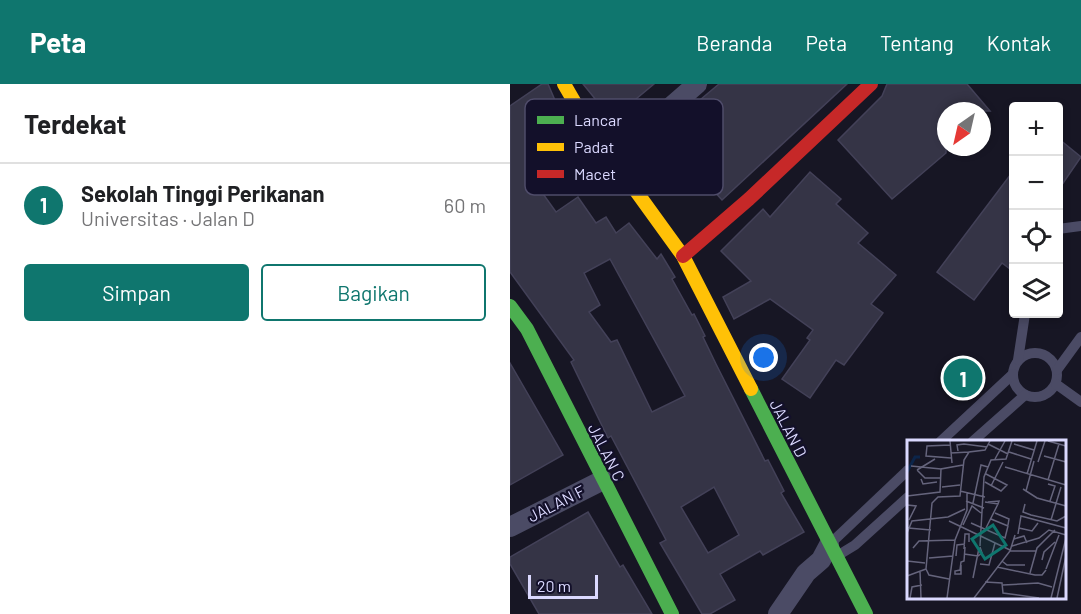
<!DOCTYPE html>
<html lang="id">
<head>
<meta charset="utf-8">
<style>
	body { margin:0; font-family:Barlow,sans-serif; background:#f6f6f6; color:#202124 }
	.controls { position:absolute; right:18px; top:18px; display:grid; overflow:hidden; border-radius:6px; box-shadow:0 3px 9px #0003 }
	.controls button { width:54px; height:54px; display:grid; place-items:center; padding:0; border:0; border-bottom:2px solid #e0e0e0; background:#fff; color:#202124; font:30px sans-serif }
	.compass { position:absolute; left:427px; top:18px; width:54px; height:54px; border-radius:50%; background:#fff; box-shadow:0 3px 9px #0003; rotate:214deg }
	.scale { position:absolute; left:18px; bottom:15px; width:70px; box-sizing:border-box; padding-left:6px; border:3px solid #dbd9ff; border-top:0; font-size:16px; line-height:21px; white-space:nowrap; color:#dbd9ff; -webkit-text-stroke:4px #13102a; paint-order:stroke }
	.you { position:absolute; left:254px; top:274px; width:21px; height:21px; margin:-15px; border:4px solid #fff; border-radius:50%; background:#1a73e8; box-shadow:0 0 0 9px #1a73e833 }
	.badge { display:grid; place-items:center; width:39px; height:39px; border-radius:50%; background:#0f766e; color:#fff; font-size:20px; font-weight:700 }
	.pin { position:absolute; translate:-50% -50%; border:3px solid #fff; box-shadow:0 2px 6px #0006 }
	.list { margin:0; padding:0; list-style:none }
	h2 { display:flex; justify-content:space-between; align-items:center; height:78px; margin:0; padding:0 24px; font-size:26px }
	h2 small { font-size:20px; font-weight:400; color:#757577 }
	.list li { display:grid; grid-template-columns:39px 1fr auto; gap:18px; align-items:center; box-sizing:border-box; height:84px; padding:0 24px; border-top:2px solid #e0e0e0 }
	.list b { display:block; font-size:22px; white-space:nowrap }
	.list p { margin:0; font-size:20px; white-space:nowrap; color:#757577 }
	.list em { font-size:20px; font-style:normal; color:#757577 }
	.actions { display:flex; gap:12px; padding:18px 24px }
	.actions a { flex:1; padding:14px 0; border:2px solid #0f766e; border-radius:6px; text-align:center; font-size:21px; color:#0f766e }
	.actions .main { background:#0f766e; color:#fff }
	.icon { flex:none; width:33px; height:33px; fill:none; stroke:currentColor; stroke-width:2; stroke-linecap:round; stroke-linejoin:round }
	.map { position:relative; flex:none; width:571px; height:530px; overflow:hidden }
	header { display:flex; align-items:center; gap:36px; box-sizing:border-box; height:84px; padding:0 30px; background:#0f766e; color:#fff }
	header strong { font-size:28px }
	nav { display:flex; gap:33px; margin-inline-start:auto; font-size:21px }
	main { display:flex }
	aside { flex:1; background:#fff }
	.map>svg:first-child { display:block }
	.building { fill:#353446; stroke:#434158; stroke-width:1.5; fill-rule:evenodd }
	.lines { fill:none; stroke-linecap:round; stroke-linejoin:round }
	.lane { stroke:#4b4b65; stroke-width:10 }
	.street { stroke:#4b4b65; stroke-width:20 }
	.fast { stroke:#4caf50; stroke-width:14 }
	.slow { stroke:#ffc107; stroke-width:14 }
	.jam { stroke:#c62828; stroke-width:14 }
	.labels { text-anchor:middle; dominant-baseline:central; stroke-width:4.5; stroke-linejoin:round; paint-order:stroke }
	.street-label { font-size:16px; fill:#dbd9ff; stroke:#13102a }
	.inset-river { fill:none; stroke:#0c254a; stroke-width:3 }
	.inset-road { fill:none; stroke:#65647c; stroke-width:1.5 }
	.view { fill:#0f766e; fill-opacity:0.15; stroke:#0f766e; stroke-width:3 }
	.inset-edge { fill:none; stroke:#dbd9ff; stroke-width:3 }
	.key { fill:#13102a; stroke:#4f4c6a; stroke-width:1.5 }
	.key-label { font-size:16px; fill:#dbd9ff }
</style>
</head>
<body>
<header>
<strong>Peta</strong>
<nav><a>Beranda</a><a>Peta</a><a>Tentang</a><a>Kontak</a></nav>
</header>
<main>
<aside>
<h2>Terdekat<small></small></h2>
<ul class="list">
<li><span class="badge">1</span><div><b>Sekolah Tinggi Perikanan</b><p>Universitas · Jalan D</p></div><em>60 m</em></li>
</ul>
<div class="actions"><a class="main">Simpan</a><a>Bagikan</a></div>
</aside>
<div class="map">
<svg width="571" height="530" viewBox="0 0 571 530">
	<rect width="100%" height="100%" fill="#171624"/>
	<!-- building -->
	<g class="building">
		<path d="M32,0h6l9,21 -13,8 23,35 -39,25 28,39 22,-15 18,26 10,-6 10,16 13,-10 28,36 4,-5 14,23 -3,2 20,36 2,-1 11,22 -2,1 13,27 49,97 3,-1 16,31 -3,2 23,39 -41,23 -3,-4 -40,23 15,26 -25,14h-8l-42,-71 6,-3 -55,-104 -3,2 -37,-76 3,-2 -64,-88v-166zM100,175l75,137 -33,16 -35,-72 -6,2 -22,-30 11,-7 -16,-32zM204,403l25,48 -31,18 -27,-46z"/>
		<polygon points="73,0 144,0 126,15 136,28 113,49"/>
		<polygon points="209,0 337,0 212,116 202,105 198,109 164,70 137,93 122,73"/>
		<polygon points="377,0 457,0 480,27 436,27 436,69 382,115 328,56 372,12"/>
		<polygon points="549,55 571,73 549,105"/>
		<polygon points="504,86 504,188 492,179 464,216 427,188"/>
		<polygon points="300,88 331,115 326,120 358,149 348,159 386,191 361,220 373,229 334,281 326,276 300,314 272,295 300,256 297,254 303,246 260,215 224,235 213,213 241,197 211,167 253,125 260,133"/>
		<polygon points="0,279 53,371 0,401"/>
		<polygon points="78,428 110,483 113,481 142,530 29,530 0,480 0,473"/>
	</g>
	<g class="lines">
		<!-- lane -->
		<g class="lane">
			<polyline points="548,145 571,142"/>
			<circle cx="525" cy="291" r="22"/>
			<polyline points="508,276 515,230"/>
			<polyline points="547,286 571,253"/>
			<polyline points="546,300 571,318"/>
			<polyline points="430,358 503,290"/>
			<polyline points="462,358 515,311"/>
			<polyline points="322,458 398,386"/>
			<polyline points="327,472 345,461 398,413"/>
		</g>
		<!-- street -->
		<g class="street">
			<polyline points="102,74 187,0"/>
			<polyline points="0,443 93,396"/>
			<polyline points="268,530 296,489 311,476 319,461"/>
		</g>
		<!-- fast -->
		<g class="fast">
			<polyline points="0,222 17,245 162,530"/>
			<polyline points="241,305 356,530"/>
		</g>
		<!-- slow -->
		<polyline class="slow" points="54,0 76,38 173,172 241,305"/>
		<!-- jam -->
		<polyline class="jam" points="173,172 239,115 361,0"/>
	</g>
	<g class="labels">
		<!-- street labels -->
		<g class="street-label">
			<text transform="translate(279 344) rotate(63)">JALAN D</text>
			<text transform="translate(97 368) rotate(63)">JALAN C</text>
			<text transform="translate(46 419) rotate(-27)">JALAN F</text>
		</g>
	</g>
	<!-- overview -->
	<g transform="translate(397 356)">
		<rect width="159" height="159" fill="#171624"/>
		<path class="inset-river" d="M0,32l8,-15h5"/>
		<path class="inset-road" d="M43,1l2,22M141,1l18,5M81,4l20,10M107,4l20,6M43,5l-23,1 -1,10 25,2M51,11l-1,-6 7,-1 23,3M102,12l22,7M44,13l18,-1M137,16l22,6M88,19l10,-18M131,22l7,-21M4,26l30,3M98,27l61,18M10,30l8,8h16M10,30l18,-11M120,34l10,-33M14,39l2,5 14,-2M141,40l11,-36M78,42l16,9 6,-6 -21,-11M141,44l7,2 -5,15M84,46l12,-24M35,47l18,-2M116,49l14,9 29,8M53,51l25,6M119,51l8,-30M0,56l33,-4 1,-23 22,-4M59,61l18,7M78,62l13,2 1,-3 -11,1M66,63l8,-38 7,2M118,64l-2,8 8,3 26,6 9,-5M0,65l9,1 -7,14M88,73l14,6 -1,6M41,77l17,-8M144,80l10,-33M42,81l61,29M64,83l34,15 3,-12 -17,-7M56,85l9,-19 9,7M1,88l23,2M79,88l12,-24M112,88l13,3 6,-8M0,93l5,-12 36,-4M111,94l3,-18 45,12M107,99l10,-3 3,7M73,106l4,-69 7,-17 15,-1 6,-18M105,106l27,-8 10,-8 17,5M6,108l6,-7 36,-1M57,109l1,-15h4v8M103,111h26M57,114l14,2 4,-3 -2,-6M49,116l1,-11 8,-1M22,118l24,-2M135,120l2,-8 11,-10M0,121l18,2M95,121l5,4h18M73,124l9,1 6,-22M54,125v9h-6v-3l5,-1 1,-8 3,-1 1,-14M90,127l38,8h7l4,-5M19,129l6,-66 6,-6 22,-1 4,-36 5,-8 16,-2 5,-9M19,129l3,6 20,4M139,129l13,-34M13,131l1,27M123,133l7,-25 18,-18M0,136l19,-7M66,138l6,-30M78,142l17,1 1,10 36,5M96,145l35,-2 14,4M3,158l2,-11 10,-2M40,158l8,-58 12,-30v-17M67,158l36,-47 5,-16M144,158l15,-60M150,158l9,-42"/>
		<path class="view" d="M86,85l13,20 -21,14 -13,-20z"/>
		<rect width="159" height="159" class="inset-edge"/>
	</g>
	<!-- legend -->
	<rect x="15" y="15" width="198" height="96" rx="9" class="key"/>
	<rect x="27" y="32" width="27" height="8" fill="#4caf50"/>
	<rect x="27" y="59" width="27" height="8" fill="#ffc107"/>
	<rect x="27" y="86" width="27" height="8" fill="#c62828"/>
	<g class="key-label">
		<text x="64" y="42">Lancar</text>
		<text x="64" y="69">Padat</text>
		<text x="64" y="96">Macet</text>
	</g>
</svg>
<div class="controls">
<button>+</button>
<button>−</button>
<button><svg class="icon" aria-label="locate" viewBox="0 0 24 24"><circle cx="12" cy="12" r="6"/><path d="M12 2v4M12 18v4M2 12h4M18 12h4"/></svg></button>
<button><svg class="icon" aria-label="layers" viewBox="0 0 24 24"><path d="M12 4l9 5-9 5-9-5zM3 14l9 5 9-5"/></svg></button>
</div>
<svg class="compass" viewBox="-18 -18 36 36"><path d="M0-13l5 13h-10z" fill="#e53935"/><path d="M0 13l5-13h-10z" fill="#757577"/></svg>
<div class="scale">20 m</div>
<div class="you"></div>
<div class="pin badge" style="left:453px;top:294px">1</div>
</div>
</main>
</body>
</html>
